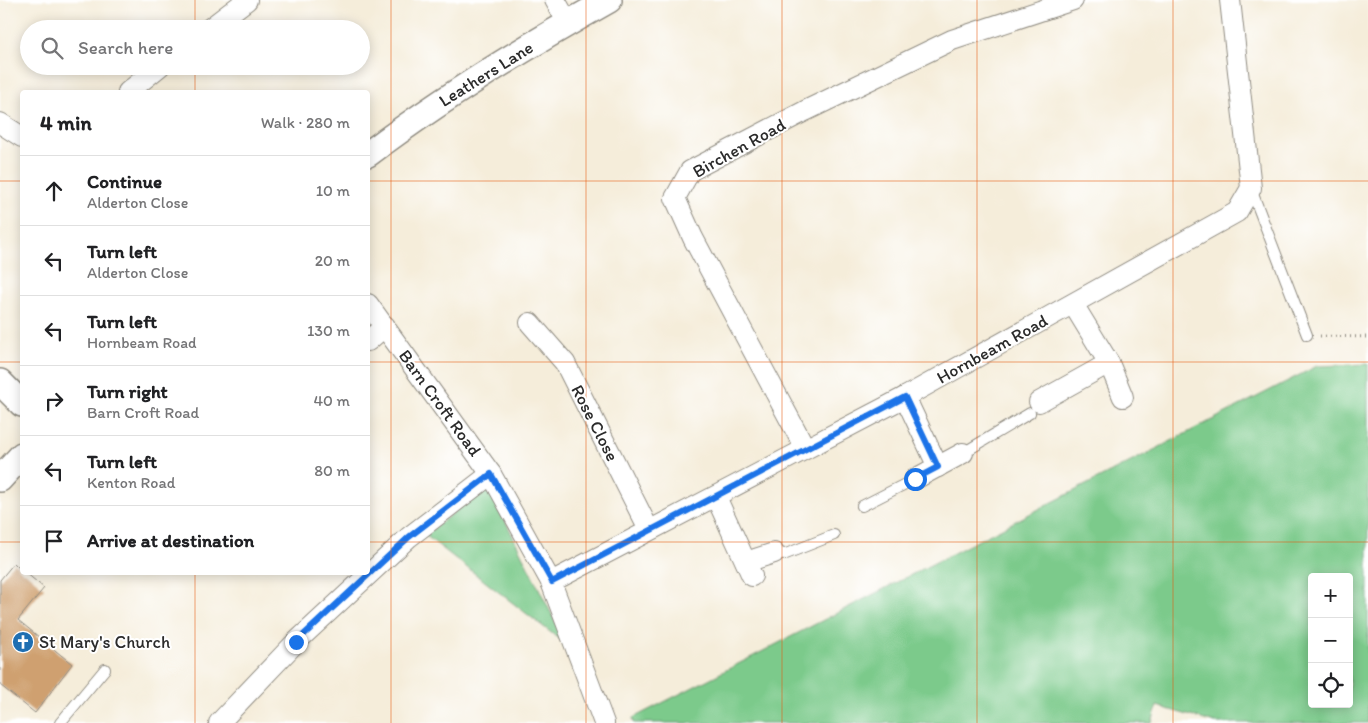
<!DOCTYPE html>
<html lang="en">
<head>
<meta charset="utf-8">
<style>
	body { margin:0; font-family:Itim,sans-serif; background:#f6f6f6; color:#202124 }
	.controls { position:absolute; right:15px; bottom:15px; display:grid; overflow:hidden; border-radius:5px; box-shadow:0 2px 12px #0003 }
	.controls button { width:45px; height:45px; display:grid; place-items:center; padding:0; border:0; border-bottom:1px solid #e0e0e0; background:#fff; color:#202124; font:25px sans-serif }
	.stop { position:absolute; width:15px; height:15px; margin:-11px; border:4px solid #1a73e8; border-radius:50%; background:#fff }
	.stop.end { background:#1a73e8; border-color:#fff; box-shadow:0 1px 5px #0008 }
	.list { margin:0; padding:0; list-style:none }
	h2 { display:flex; justify-content:space-between; align-items:center; height:65px; margin:0; padding:0 20px; font-size:21px }
	h2 small { font-size:16px; font-weight:400; color:#757577 }
	.list li { display:grid; grid-template-columns:32px 1fr auto; gap:15px; align-items:center; box-sizing:border-box; height:70px; padding:0 20px; border-top:1px solid #e0e0e0 }
	.list b { display:block; font-size:19px; white-space:nowrap }
	.list p { margin:0; font-size:16px; white-space:nowrap; color:#757577 }
	.list em { font-size:16px; font-style:normal; color:#757577 }
	.icon { flex:none; width:28px; height:28px; fill:none; stroke:currentColor; stroke-width:2; stroke-linecap:round; stroke-linejoin:round }
	.map { position:relative; flex:none; width:1368px; height:723px; overflow:hidden }
	.search { position:absolute; background:#fff; box-shadow:0 2px 12px #0003; left:20px; top:20px; width:350px; height:55px; display:flex; align-items:center; gap:12px; box-sizing:border-box; padding:0 18px; border-radius:28px; color:#757577; font-size:19px }
	.panel { position:absolute; background:#fff; box-shadow:0 2px 12px #0003; left:20px; top:90px; width:350px; height:485px; border-radius:5px }
	.map>svg:first-child { display:block }
	.green { fill:#7bca8b; stroke:#537a5b; fill-rule:evenodd }
	.building { fill:#cfa06f }
	.lines { fill:none; stroke-linecap:round; stroke-linejoin:round }
	.service-casing { stroke:#908c82; stroke-width:12 }
	.minor-casing { stroke:#908c82; stroke-width:22 }
	.tertiary-casing { stroke:#908c82; stroke-width:28 }
	.path { stroke:#908c82; stroke-width:3; stroke-dasharray:1 4; stroke-linecap:butt }
	.service { stroke:#fff; stroke-width:10 }
	.minor { stroke:#fff; stroke-width:20 }
	.tertiary { stroke:#fff; stroke-width:25 }
	.route { stroke:#1a73e8; stroke-width:6 }
	.grid { fill:none; stroke:#e8590c; stroke-width:1; stroke-opacity:0.55 }
	.labels { text-anchor:middle; dominant-baseline:central; stroke-width:4; stroke-linejoin:round; paint-order:stroke }
	.street-label { font-size:18px; fill:#2b2b2b; stroke:#fff }
	.poi-label { font-size:18px; fill:#2b2b2b; stroke:#fff; text-anchor:start }
</style>
</head>
<body>
<div class="map">
<svg width="1368" height="723" viewBox="0 0 1368 723">
	<rect width="100%" height="100%" fill="#fff"/>
	<filter id="ink" filterUnits="userSpaceOnUse"><feTurbulence type="fractalNoise" baseFrequency=".02" numOctaves="2"/><feDisplacementMap in="SourceGraphic" scale="10" xChannelSelector="R" yChannelSelector="G"/><feConvolveMatrix kernelMatrix="1 2 1 2 8 2 1 2 1" color-interpolation-filters="sRGB"/></filter>
	<filter id="wash" filterUnits="userSpaceOnUse"><feTurbulence type="fractalNoise" baseFrequency=".0096" numOctaves="4" result="noise"/><feDisplacementMap in="SourceGraphic" scale="20" xChannelSelector="R" yChannelSelector="G"/><feGaussianBlur stdDeviation="1.12" result="paint"/><feColorMatrix in="noise" values="0 0 0 0 0 0 0 0 0 0 0 0 0 0 0 0 0 1.4 0 .05"/><feComposite in="paint" operator="in"/></filter>
	<g filter="url(#wash)">
		<rect width="100%" height="100%" fill="#f5edda"/>
		<!-- green -->
		<g class="green">
			<path d="M1368,364v359h-153l-58,-17 -5,17h-518l-1,-5 684,-352zM1312,577h37v127h-37z"/>
			<polygon points="488,486 567,645 425,535"/>
		</g>
		<g id="blocks">
			<!-- building -->
			<polygon class="building" points="14,563 22,571 22,572 25,572 44,588 18,620 72,664 35,713 0,685 0,580"/>
		</g>
	</g>
	<g filter="url(#ink)">
		<use href="#blocks" fill-opacity="0" stroke="#908c82" stroke-width="1"/>
		<g class="lines">
			<!-- service casing -->
			<g class="service-casing">
				<g id="service">
					<polyline points="1251,189 1307,335"/>
					<polyline points="963,453 1030,413"/>
					<polyline points="862,506 915,479"/>
					<polyline points="774,553 786,554 834,535"/>
					<polyline points="60,723 105,669"/>
				</g>
			</g>
			<!-- minor casing -->
			<g class="minor-casing">
				<g id="minor">
					<polyline points="555,0 568,23"/>
					<polyline points="209,29 247,0"/>
					<polyline points="128,92 160,66"/>
					<polyline points="0,123 22,137"/>
					<polyline points="368,304 491,474 551,582 604,723"/>
					<polyline points="1073,304 1109,363 1123,397"/>
					<polyline points="530,323 565,363 649,530"/>
					<polyline points="368,341 385,326"/>
					<polyline points="905,397 938,467"/>
					<polyline points="1039,402 1109,363"/>
					<polyline points="805,448 693,238 675,198 690,171 805,111 952,40 1073,0"/>
					<polyline points="915,479 963,453"/>
					<polyline points="716,497 752,576"/>
					<polyline points="746,562 774,553"/>
					<polyline points="551,582 905,397 1237,212 1251,188 1230,0"/>
					<polyline points="219,723 296,642 409,537 491,474"/>
				</g>
			</g>
			<!-- tertiary casing -->
			<g class="tertiary-casing">
				<g id="tertiary">
					<path d="M368,154c76,-57 157,-107 241,-154"/>
					<polyline points="0,382 22,404"/>
					<polyline points="0,479 22,455"/>
				</g>
			</g>
			<!-- path -->
			<polyline class="path" points="1320,336 1368,337"/>
			<!-- service -->
			<use href="#service" class="service"/>
			<!-- minor -->
			<use href="#minor" class="minor"/>
			<!-- tertiary -->
			<use href="#tertiary" class="tertiary"/>
		</g>
	</g>
	<g class="lines" filter="url(#ink)">
		<!-- route -->
		<polyline class="route" points="296,642 409,537 491,474 552,582 905,397 938,467 915,479"/>
	</g>
	<!-- grid -->
	<path class="grid" d="M195,0v29M391,0v723M586,0v723M782,0v723M977,0v723M1173,0v723M195,66v26M0,181h22M368,181h1000M0,362h22M368,362h1000M0,542h22M368,542h1000M195,572v151"/>
	<!-- icons -->
	<defs>
		<g id="church-disc" transform="scale(1.125)"><circle r="9.5" fill="#1f6fb2" stroke="#fff"/><path d="M-1.2-6h2.4v3.5h3.3v2.4h-3.3V6h-2.4V-.1h-3.3v-2.4h3.3Z" fill="#fff"/></g>
	</defs>
	<g fill-rule="evenodd">
		<use href="#church-disc" x="23" y="642"/>
	</g>
	<g class="labels">
		<!-- street labels -->
		<g class="street-label">
			<text transform="translate(486 74) rotate(-32)">Leathers Lane</text>
			<text transform="translate(739 148) rotate(-29)">Birchen Road</text>
			<text transform="translate(992 349) rotate(-29)">Hornbeam Road</text>
			<text transform="translate(440 403) rotate(54)">Barn Croft Road</text>
			<text transform="translate(595 423) rotate(63)">Rose Close</text>
		</g>
		<!-- poi labels -->
		<g class="poi-label">
			<text x="39" y="642">St Mary's Church</text>
		</g>
	</g>
</svg>
<div class="controls">
<button>+</button>
<button>−</button>
<button><svg class="icon" aria-label="locate" viewBox="0 0 24 24"><circle cx="12" cy="12" r="6"/><path d="M12 2v4M12 18v4M2 12h4M18 12h4"/></svg></button>
</div>
<div class="stop" style="left:915px;top:479px"></div>
<div class="stop end" style="left:296px;top:642px"></div>
<div class="search"><svg class="icon" aria-label="search" viewBox="0 0 24 24"><circle cx="10" cy="10" r="6"/><path d="M15 15l6 6"/></svg>Search here</div>
<section class="panel">
<h2>4 min<small>Walk · 280 m</small></h2>
<ul class="list">
<li><svg class="icon" aria-label="ahead" viewBox="0 0 24 24"><path d="M12 20V5M6 11l6-6 6 6"/></svg><div><b>Continue</b><p>Alderton Close</p></div><em>10 m</em></li>
<li><svg class="icon" aria-label="left" viewBox="0 0 24 24"><path d="M17 20v-9H6M10 6l-5 5 5 5"/></svg><div><b>Turn left</b><p>Alderton Close</p></div><em>20 m</em></li>
<li><svg class="icon" aria-label="left" viewBox="0 0 24 24"><path d="M17 20v-9H6M10 6l-5 5 5 5"/></svg><div><b>Turn left</b><p>Hornbeam Road</p></div><em>130 m</em></li>
<li><svg class="icon" aria-label="right" viewBox="0 0 24 24"><path d="M7 20v-9h11M14 6l5 5-5 5"/></svg><div><b>Turn right</b><p>Barn Croft Road</p></div><em>40 m</em></li>
<li><svg class="icon" aria-label="left" viewBox="0 0 24 24"><path d="M17 20v-9H6M10 6l-5 5 5 5"/></svg><div><b>Turn left</b><p>Kenton Road</p></div><em>80 m</em></li>
<li><svg class="icon" aria-label="arrive" viewBox="0 0 24 24"><path d="M6 21V4h12l-3 4 3 4H6"/></svg><div><b>Arrive at destination</b></div></li>
</ul>
</section>
</div>
</body>
</html>
